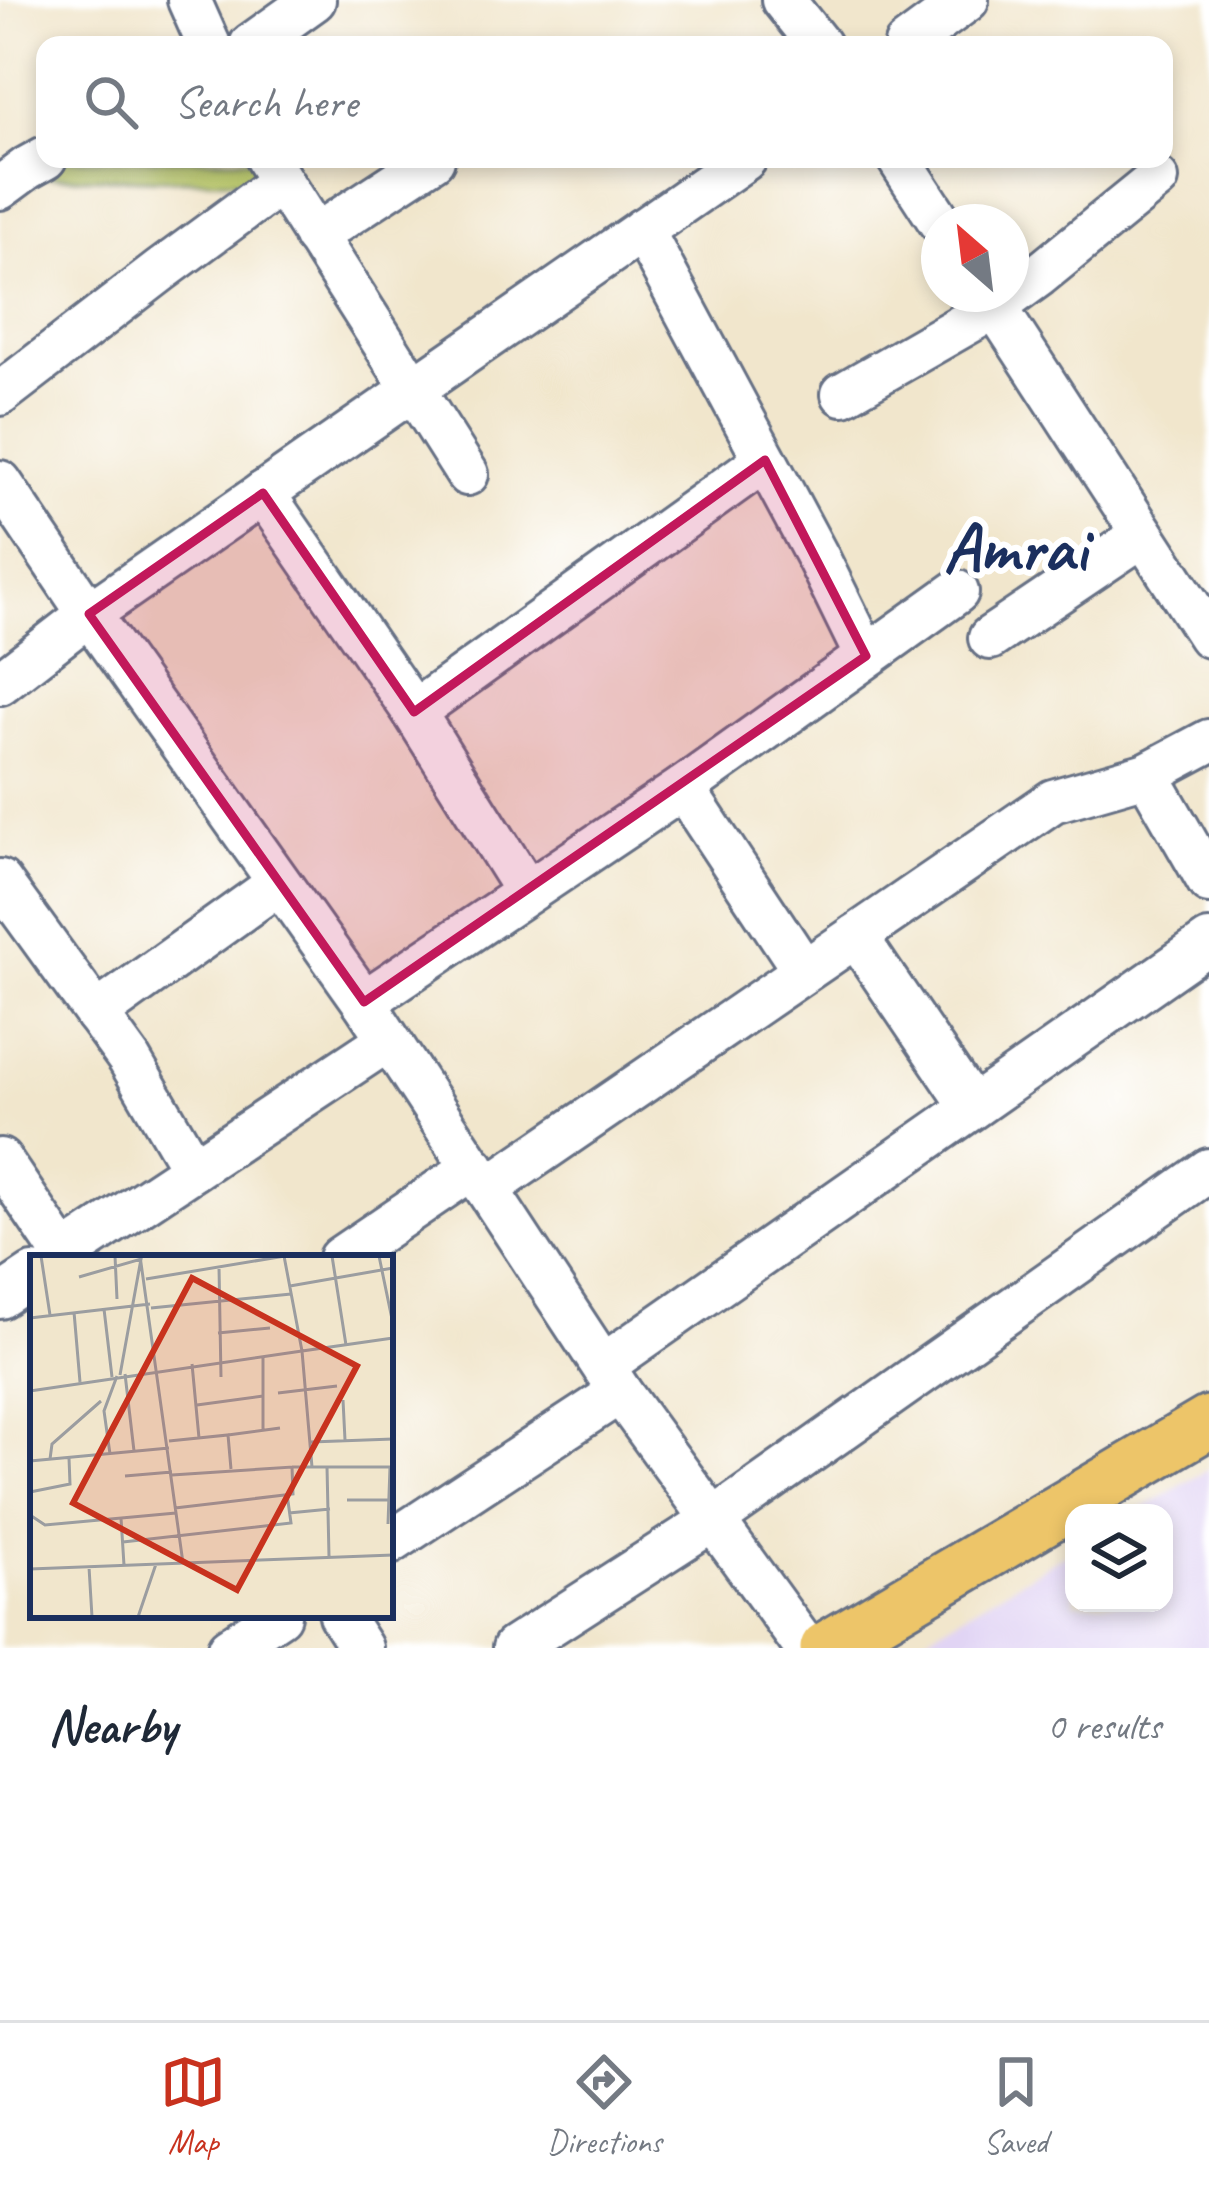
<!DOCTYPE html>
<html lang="en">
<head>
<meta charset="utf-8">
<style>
	body { margin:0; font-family:Caveat,sans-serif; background:#f2f2f3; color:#1f2937 }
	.controls { position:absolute; right:36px; bottom:36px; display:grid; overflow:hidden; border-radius:24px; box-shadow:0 6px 18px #0003 }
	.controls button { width:108px; height:108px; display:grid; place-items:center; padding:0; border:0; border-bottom:3px solid #e0e1e3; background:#fff; color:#1f2937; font:60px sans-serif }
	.compass { position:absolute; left:921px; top:204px; width:108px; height:108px; border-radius:50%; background:#fff; box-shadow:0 6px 18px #0003; rotate:332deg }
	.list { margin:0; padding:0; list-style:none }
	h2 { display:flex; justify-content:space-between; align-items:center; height:156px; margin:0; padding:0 48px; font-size:51px }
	h2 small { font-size:39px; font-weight:400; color:#747a83 }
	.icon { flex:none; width:66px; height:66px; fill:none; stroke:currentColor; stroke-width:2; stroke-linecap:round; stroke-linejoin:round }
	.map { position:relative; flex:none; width:1209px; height:1648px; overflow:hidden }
	.search { position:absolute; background:#fff; box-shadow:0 6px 18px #0003; left:36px; right:36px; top:36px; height:132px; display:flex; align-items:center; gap:30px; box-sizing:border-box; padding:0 42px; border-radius:24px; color:#747a83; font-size:45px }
	.sheet { height:372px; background:#fff }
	nav { display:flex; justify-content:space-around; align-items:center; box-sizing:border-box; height:168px; border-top:3px solid #e0e1e3; background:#fff; font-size:33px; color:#747a83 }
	nav a { display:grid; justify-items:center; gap:6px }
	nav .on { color:#c8321e }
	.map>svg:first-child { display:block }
	.built { fill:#e1d4f4 }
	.green { fill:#b9c76a; stroke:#6a7b64; stroke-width:3 }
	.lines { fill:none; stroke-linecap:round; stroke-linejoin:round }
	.minor-casing { stroke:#666f84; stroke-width:48 }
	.major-casing { stroke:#666f84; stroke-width:57 }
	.minor { stroke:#fff; stroke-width:42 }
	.major { stroke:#edc569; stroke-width:51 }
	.marked { fill:#c2185b; fill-opacity:0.2; stroke:#c2185b; stroke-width:9; stroke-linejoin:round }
	.labels { text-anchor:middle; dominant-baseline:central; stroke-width:12; stroke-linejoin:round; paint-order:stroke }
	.district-label { font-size:69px; font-weight:bold; fill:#1b2f5e; stroke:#fff }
	.inset-road { fill:none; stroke:#9b9da0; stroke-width:3 }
	.view { fill:#c8321e; fill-opacity:0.15; stroke:#c8321e; stroke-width:6 }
	.inset-edge { fill:none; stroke:#1b2f5e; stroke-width:6 }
</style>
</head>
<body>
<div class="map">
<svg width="1209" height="1648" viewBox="0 0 1209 1648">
	<rect width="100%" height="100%" fill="#fff"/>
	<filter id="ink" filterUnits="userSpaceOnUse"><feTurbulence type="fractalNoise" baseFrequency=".00833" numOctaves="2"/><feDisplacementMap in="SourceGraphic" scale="24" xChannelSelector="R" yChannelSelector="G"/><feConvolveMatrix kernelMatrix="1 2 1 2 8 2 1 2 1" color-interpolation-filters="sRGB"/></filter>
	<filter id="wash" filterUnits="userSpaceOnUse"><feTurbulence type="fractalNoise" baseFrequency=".004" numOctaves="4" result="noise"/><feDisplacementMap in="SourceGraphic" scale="48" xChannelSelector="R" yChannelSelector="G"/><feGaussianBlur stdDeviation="2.7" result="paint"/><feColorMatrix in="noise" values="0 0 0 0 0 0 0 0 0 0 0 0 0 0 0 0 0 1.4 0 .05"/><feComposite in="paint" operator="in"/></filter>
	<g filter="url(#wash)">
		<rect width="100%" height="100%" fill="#f1e6cc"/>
		<!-- built -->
		<polygon class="built" points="1209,1469 1209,1648 907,1648 1074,1549 1074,1603 1164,1603 1164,1513 1135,1513"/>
		<!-- green -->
		<polygon class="green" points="65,159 268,159 281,182 15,176"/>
	</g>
	<g filter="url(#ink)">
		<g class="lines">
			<!-- minor casing -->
			<g class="minor-casing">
				<g id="minor">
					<polyline points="189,0 209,45"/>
					<polyline points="783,0 819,45"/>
					<polyline points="251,45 314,0"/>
					<polyline points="906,45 967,0"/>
					<polyline points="267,159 467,474"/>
					<polyline points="899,159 940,222"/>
					<polyline points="0,188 27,168 45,158"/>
					<polyline points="642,230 819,560 866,656"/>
					<polyline points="315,236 433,159"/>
					<polyline points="987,294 1209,636"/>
					<polyline points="0,394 160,271 281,182"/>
					<polyline points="843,394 995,307 1039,275 1157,179"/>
					<polyline points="0,482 89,614 364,1002 620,1392 806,1648"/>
					<polyline points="263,493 414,712 527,892"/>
					<polyline points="990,638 1143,535"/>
					<polyline points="0,683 89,614 745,159"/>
					<polyline points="414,712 765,460"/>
					<polyline points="1147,774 1209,741"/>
					<polyline points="683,788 957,592"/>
					<polyline points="0,881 129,1059 193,1169"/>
					<polyline points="856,936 972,1107"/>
					<polyline points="364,1002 683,788 804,971"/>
					<polyline points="96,1014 279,883"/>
					<polyline points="0,1160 64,1255"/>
					<polyline points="488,1188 1053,801 1147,774 1209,882"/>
					<polyline points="59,1258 388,1040"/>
					<polyline points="340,1258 474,1167"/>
					<polyline points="0,1297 33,1275"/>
					<polyline points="604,1365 1209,942"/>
					<polyline points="390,1543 620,1392"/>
					<polyline points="340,1615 361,1648"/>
					<polyline points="229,1648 279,1615"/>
					<polyline points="514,1648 713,1520 1209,1170"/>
				</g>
			</g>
			<!-- major casing -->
			<g class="major-casing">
				<polyline id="major" points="826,1648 1209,1422"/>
			</g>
			<!-- minor -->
			<use href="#minor" class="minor"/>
			<!-- major -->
			<use href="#major" class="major"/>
		</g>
	</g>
	<!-- marked area -->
	<path class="marked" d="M765,460l101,196 -502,346 -275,-388 174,-121 151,219z"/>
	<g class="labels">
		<!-- district labels -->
		<g class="district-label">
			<text x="1015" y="548">Amrai</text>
		</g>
	</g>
	<!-- overview -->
	<g transform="translate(30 1255)">
		<rect width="363" height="363" fill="#f1e6cc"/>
		<path class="inset-road" d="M11,1l9,59M85,1l2,43M110,1l43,307M254,1l18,95 91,-13M302,1l14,89M349,1l14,68M189,12l2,110M49,22l62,-18 -21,116M116,24l139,-23M260,31l103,-18M121,53l140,-14M74,54l8,68M44,57l6,70M0,63l120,-14M188,78l52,-5M162,109l7,74M95,119l9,77M0,136l272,-40 10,116M248,138l59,-7M313,145l2,40M167,150l66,-9M233,175v-74M198,180l52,-7M139,186l59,-6 3,34M281,187l82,-3M80,199l-6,-43 13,-35M20,204l2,-15 49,-43M0,206l139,-13M262,212h101M297,212l2,89M142,220l120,-8 1,27 -118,14M95,221l47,-4M0,237l40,-8 -1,-26M317,245h46M259,258l41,-4M0,260l15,10 131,-12M91,263l3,47M358,269l2,-57M93,287l168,-19 -4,-29M59,312l3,50M0,314l363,-14M108,362l18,-53"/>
		<path class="view" d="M162,23l165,88 -120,224 -164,-87z"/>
		<rect width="363" height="363" class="inset-edge"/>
	</g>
</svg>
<div class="controls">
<button><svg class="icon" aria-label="layers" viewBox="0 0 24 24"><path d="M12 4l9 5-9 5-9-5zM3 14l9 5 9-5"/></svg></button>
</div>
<svg class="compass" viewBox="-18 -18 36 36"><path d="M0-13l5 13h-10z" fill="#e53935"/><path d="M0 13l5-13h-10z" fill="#747a83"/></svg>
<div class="search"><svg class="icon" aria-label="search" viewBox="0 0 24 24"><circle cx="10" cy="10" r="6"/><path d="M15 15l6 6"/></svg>Search here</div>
</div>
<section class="sheet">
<h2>Nearby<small>0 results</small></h2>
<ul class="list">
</ul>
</section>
<nav>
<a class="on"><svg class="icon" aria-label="map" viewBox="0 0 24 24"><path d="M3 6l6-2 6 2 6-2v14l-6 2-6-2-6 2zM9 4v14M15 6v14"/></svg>Map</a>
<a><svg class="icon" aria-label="directions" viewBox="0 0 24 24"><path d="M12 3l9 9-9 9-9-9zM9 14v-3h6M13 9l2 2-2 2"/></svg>Directions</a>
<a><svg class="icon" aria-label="saved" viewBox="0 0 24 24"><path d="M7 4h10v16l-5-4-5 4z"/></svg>Saved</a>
</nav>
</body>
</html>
